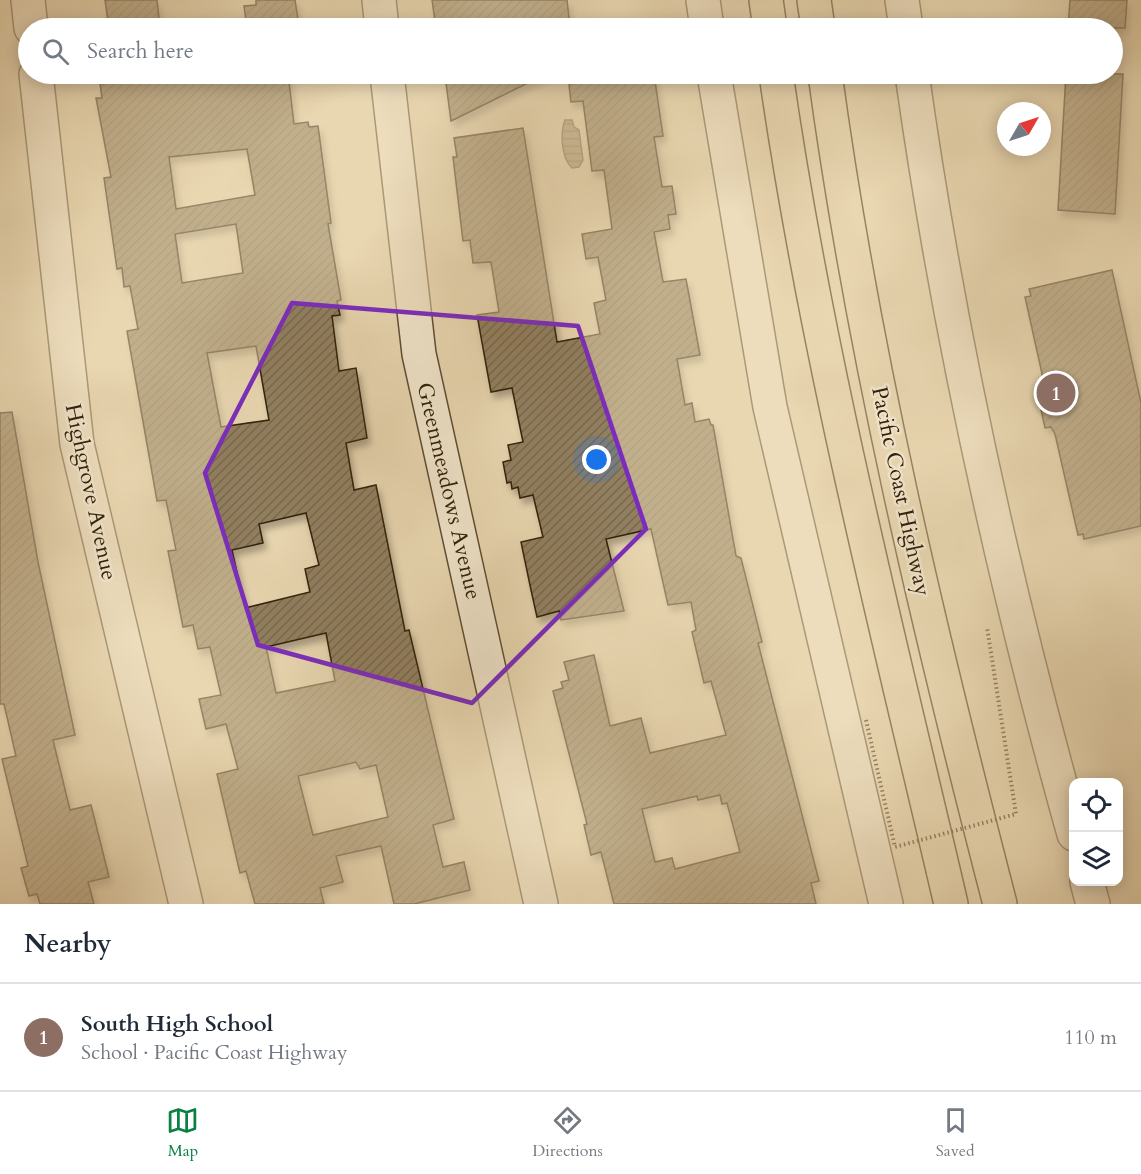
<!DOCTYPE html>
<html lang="en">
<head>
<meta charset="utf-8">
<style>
	body { margin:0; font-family:Cardo,serif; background:#f2f2f3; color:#1f2937 }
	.controls { position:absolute; right:18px; bottom:18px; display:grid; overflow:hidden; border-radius:12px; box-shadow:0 3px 15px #0003 }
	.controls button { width:54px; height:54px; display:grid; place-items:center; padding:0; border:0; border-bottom:2px solid #e0e1e3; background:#fff; color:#1f2937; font:30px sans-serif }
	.compass { position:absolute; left:997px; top:102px; width:54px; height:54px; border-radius:50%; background:#fff; box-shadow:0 3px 15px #0003; rotate:51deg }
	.you { position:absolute; left:597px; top:460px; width:21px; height:21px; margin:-15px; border:4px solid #fff; border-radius:50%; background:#1a73e8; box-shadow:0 0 0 9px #1a73e833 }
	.badge { display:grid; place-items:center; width:39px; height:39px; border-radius:50%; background:#0b8043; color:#fff; font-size:20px; font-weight:700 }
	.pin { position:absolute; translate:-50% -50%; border:3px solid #fff; box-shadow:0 2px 6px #0006 }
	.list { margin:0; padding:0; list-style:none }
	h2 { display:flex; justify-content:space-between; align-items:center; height:78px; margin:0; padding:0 24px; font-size:26px }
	h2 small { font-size:20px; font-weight:400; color:#747a83 }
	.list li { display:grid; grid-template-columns:39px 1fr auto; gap:18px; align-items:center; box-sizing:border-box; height:108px; padding:0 24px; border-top:2px solid #e0e1e3 }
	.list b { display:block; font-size:22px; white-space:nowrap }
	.list p { margin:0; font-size:20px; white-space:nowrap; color:#747a83 }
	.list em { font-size:20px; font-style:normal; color:#747a83 }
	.icon { flex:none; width:33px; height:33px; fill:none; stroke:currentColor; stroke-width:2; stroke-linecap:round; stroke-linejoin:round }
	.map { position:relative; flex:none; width:1141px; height:904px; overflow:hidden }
	.search { position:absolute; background:#fff; box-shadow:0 3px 15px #0003; left:18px; right:18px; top:18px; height:66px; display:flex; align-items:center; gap:15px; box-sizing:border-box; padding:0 21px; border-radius:33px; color:#747a83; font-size:22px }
	.sheet { height:186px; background:#fff }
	nav { display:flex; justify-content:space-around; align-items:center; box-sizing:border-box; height:84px; border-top:2px solid #e0e1e3; background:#fff; font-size:16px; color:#747a83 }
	nav a { display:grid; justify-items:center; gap:3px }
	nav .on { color:#0b8043 }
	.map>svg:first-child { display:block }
	.water { fill:url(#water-rules); stroke:#7a694b; stroke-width:1.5 }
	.building { fill:url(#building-hatch); stroke:#312008; stroke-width:1.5; fill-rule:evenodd; filter:url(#shadow) }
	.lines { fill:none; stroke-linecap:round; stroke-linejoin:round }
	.minor-casing { stroke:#5f4e32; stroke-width:36 }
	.highway-casing { stroke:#312008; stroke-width:36 }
	.minor { stroke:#f1e5cc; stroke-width:33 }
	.highway { stroke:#e9d7b1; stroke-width:33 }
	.path-bridge { stroke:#312008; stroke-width:4; stroke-dasharray:1.5 3; stroke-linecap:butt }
	.marked { fill:none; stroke:#7b2cbf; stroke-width:4.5; stroke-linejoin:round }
	.labels { text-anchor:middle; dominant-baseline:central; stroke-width:5; stroke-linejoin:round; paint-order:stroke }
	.street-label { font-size:22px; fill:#312008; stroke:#f1e5cc }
</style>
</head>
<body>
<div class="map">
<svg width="1141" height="904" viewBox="0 0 1141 904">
	<defs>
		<pattern id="water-rules" width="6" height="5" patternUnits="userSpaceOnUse" patternTransform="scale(1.5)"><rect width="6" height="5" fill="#aa9978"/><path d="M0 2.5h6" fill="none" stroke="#8b7c60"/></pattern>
		<pattern id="building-hatch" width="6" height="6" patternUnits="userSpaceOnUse" patternTransform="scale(1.5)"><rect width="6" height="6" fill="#917f60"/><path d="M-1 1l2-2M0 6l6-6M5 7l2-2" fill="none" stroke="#77684d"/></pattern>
		<filter id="shadow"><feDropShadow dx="3.5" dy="6" stdDeviation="3" flood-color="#0004"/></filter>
	</defs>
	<rect width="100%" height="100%" fill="#e9d7b1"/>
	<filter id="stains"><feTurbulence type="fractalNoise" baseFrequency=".00333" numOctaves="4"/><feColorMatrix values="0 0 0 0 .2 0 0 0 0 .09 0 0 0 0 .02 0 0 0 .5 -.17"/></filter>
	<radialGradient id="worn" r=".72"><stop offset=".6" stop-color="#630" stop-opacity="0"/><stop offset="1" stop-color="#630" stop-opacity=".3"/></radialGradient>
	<!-- water -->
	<path class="water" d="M565,120h7l2,7 5,3 4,30 -4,7 -7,1c-11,-10 -12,-36 -7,-48z"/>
	<!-- building -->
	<g class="building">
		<polygon points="105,0 157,0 160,28 109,28"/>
		<polygon points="256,0 295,0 299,26 247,28 244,6 256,5"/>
		<polygon points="432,0 567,0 570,28 436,28"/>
		<polygon points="1070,0 1127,0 1125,28 1068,28"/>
		<path d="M177,74h111l6,50 14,-2 1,5 9,-1 13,97 -3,1 13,76 -4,1 3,14 -8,1 7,55 17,-3 11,70 -21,5 8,47 22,-5 29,146 4,-1 45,189 -21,6 10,42 21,-5 6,28 -56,14h-20l-13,-58 -45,10 7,26 -23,6 4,16h-69l-9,-33 -6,2 -23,-99 21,-5 -12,-45 -20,5 -7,-30 22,-4 -11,-48 -12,2 -5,-24 -10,2 -15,-76 8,-1 -10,-50 -9,1 -30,-170 11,-2 -8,-43 -6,1 -2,-19 -5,1 -13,-91 7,-1 -15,-79h6l-2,-14zM247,149l8,46 -79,14 -7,-52zM236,224l7,49 -61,10 -7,-49zM256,346l13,74 -48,7 -14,-74zM306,513l13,52 -14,4 5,23 -65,16 -13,-58 31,-7 -4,-19zM326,633l9,48 -59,12 -10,-46zM356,762l4,7 16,-4 12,52 -75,18 -15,-59z"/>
		<polygon points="449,74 490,74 490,77 517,74 546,74 451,121 446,83 450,83"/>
		<path d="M576,74h78l9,62 -9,1 8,50 10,-1 4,28 -8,1 2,14 -16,3 9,50 23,-3 14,76 -23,4 8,46 7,-2 3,19 14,-3 2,6h2l23,131 5,2 21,84 -4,1 61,238 -8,2 5,21h-202l-13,-52 -10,3 -7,-30 3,-1 -34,-133 10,-3 -2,-6 8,-2 -5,-18 30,-7 16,71 31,-8 9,35 76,-18 -15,-54 -7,2 -12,-51 4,-2 -5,-28 -23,3 -17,-76 -45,10 18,72 -63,9 -2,-9 -22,6 -6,-27 -10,-48 22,-5 -10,-42 -13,3 -2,-11 -6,2 -1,-7 -4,1 -4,-21 8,-2 -3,-15 15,-3 -11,-54 -21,4 -14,-77 22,-3 -8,-50 -18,1 -3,-23 -7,1 -10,-84h4l-3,-19 69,-10 34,214 43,-8 -6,-31 12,-3 -8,-43 -12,2 -4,-25 30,-5 -8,-59 -12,1 -9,-70 -12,1 -2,-17zM720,795l2,9 5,-1 13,49 -65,17 -3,-11 -17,4 -13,-53 55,-13 1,4z"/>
		<polygon points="1066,74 1123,74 1115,214 1058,210"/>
		<polygon points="1112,270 1141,403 1141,526 1084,539 1083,534 1078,535 1055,434 1051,427 1045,428 1040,405 1046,403 1045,396 1047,396 1025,297 1031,296 1029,289"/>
		<polygon points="12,412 38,562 75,735 53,740 70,810 91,805 109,877 88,882 94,904 40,904 37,894 29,896 21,868 28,866 2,759 16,756 4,704 0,704 0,413"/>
	</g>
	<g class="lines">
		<!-- minor casing -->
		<g class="minor-casing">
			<g id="minor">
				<polyline points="28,0 31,28"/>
				<polyline points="379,0 382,28"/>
				<polyline points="703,0 707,28"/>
				<polyline points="902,0 906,28"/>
				<polyline points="36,74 77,444 186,904"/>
				<polyline points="387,74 419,354 541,904"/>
				<polyline points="714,74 770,407 886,904"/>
				<path d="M912,74c36,256 92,510 162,760"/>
				<polyline points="1087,882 1093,904"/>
			</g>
		</g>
		<!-- highway casing -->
		<g class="highway-casing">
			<g id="highway">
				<polyline points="766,0 770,28"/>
				<polyline points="814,0 818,28"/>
				<path d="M776,74c40,279 111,555 175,830"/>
				<path d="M825,74c38,280 104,556 175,830"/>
			</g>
		</g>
		<!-- minor -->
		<use href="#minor" class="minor"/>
		<!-- highway -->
		<use href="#highway" class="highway"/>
		<!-- path-bridge -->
		<polyline class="path-bridge" points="866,720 895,847 1016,814 987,627"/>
	</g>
	<!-- marked area -->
	<path d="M0 0H1141V904H0ZM292,303l286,23 68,203 -174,174 -214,-58 -53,-172z" fill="#e9d7b1" fill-opacity=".55" fill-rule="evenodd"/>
	<path class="marked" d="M292,303l286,23 68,203 -174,174 -214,-58 -53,-172z"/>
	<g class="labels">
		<!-- street labels -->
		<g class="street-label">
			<text transform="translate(449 491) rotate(77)">Greenmeadows Avenue</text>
			<text transform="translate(901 491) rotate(78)">Pacific Coast Highway</text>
			<text transform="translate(91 492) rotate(78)">Highgrove Avenue</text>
		</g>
	</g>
	<rect width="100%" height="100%" filter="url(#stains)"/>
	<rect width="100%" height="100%" fill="url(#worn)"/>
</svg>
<div class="controls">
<button><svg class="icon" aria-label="locate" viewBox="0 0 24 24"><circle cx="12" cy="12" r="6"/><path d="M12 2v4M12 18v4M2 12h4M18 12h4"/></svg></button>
<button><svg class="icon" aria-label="layers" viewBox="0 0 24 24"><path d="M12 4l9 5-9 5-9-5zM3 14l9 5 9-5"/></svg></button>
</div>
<svg class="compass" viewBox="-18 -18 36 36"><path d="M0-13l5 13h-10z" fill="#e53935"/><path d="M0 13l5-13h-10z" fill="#747a83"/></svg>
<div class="you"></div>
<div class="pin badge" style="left:1056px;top:393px;background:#8d6e63">1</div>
<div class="search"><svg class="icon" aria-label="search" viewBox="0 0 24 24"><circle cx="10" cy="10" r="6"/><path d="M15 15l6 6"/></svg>Search here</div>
</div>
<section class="sheet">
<h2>Nearby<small></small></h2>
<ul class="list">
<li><span class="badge" style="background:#8d6e63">1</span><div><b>South High School</b><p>School · Pacific Coast Highway</p></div><em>110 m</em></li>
</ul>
</section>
<nav>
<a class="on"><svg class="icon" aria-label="map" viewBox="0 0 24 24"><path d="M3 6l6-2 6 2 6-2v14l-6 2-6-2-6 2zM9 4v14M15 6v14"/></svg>Map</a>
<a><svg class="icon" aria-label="directions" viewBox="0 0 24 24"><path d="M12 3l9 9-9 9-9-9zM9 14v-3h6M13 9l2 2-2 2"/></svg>Directions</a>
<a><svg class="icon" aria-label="saved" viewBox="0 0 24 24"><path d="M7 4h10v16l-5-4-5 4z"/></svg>Saved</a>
</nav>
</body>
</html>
